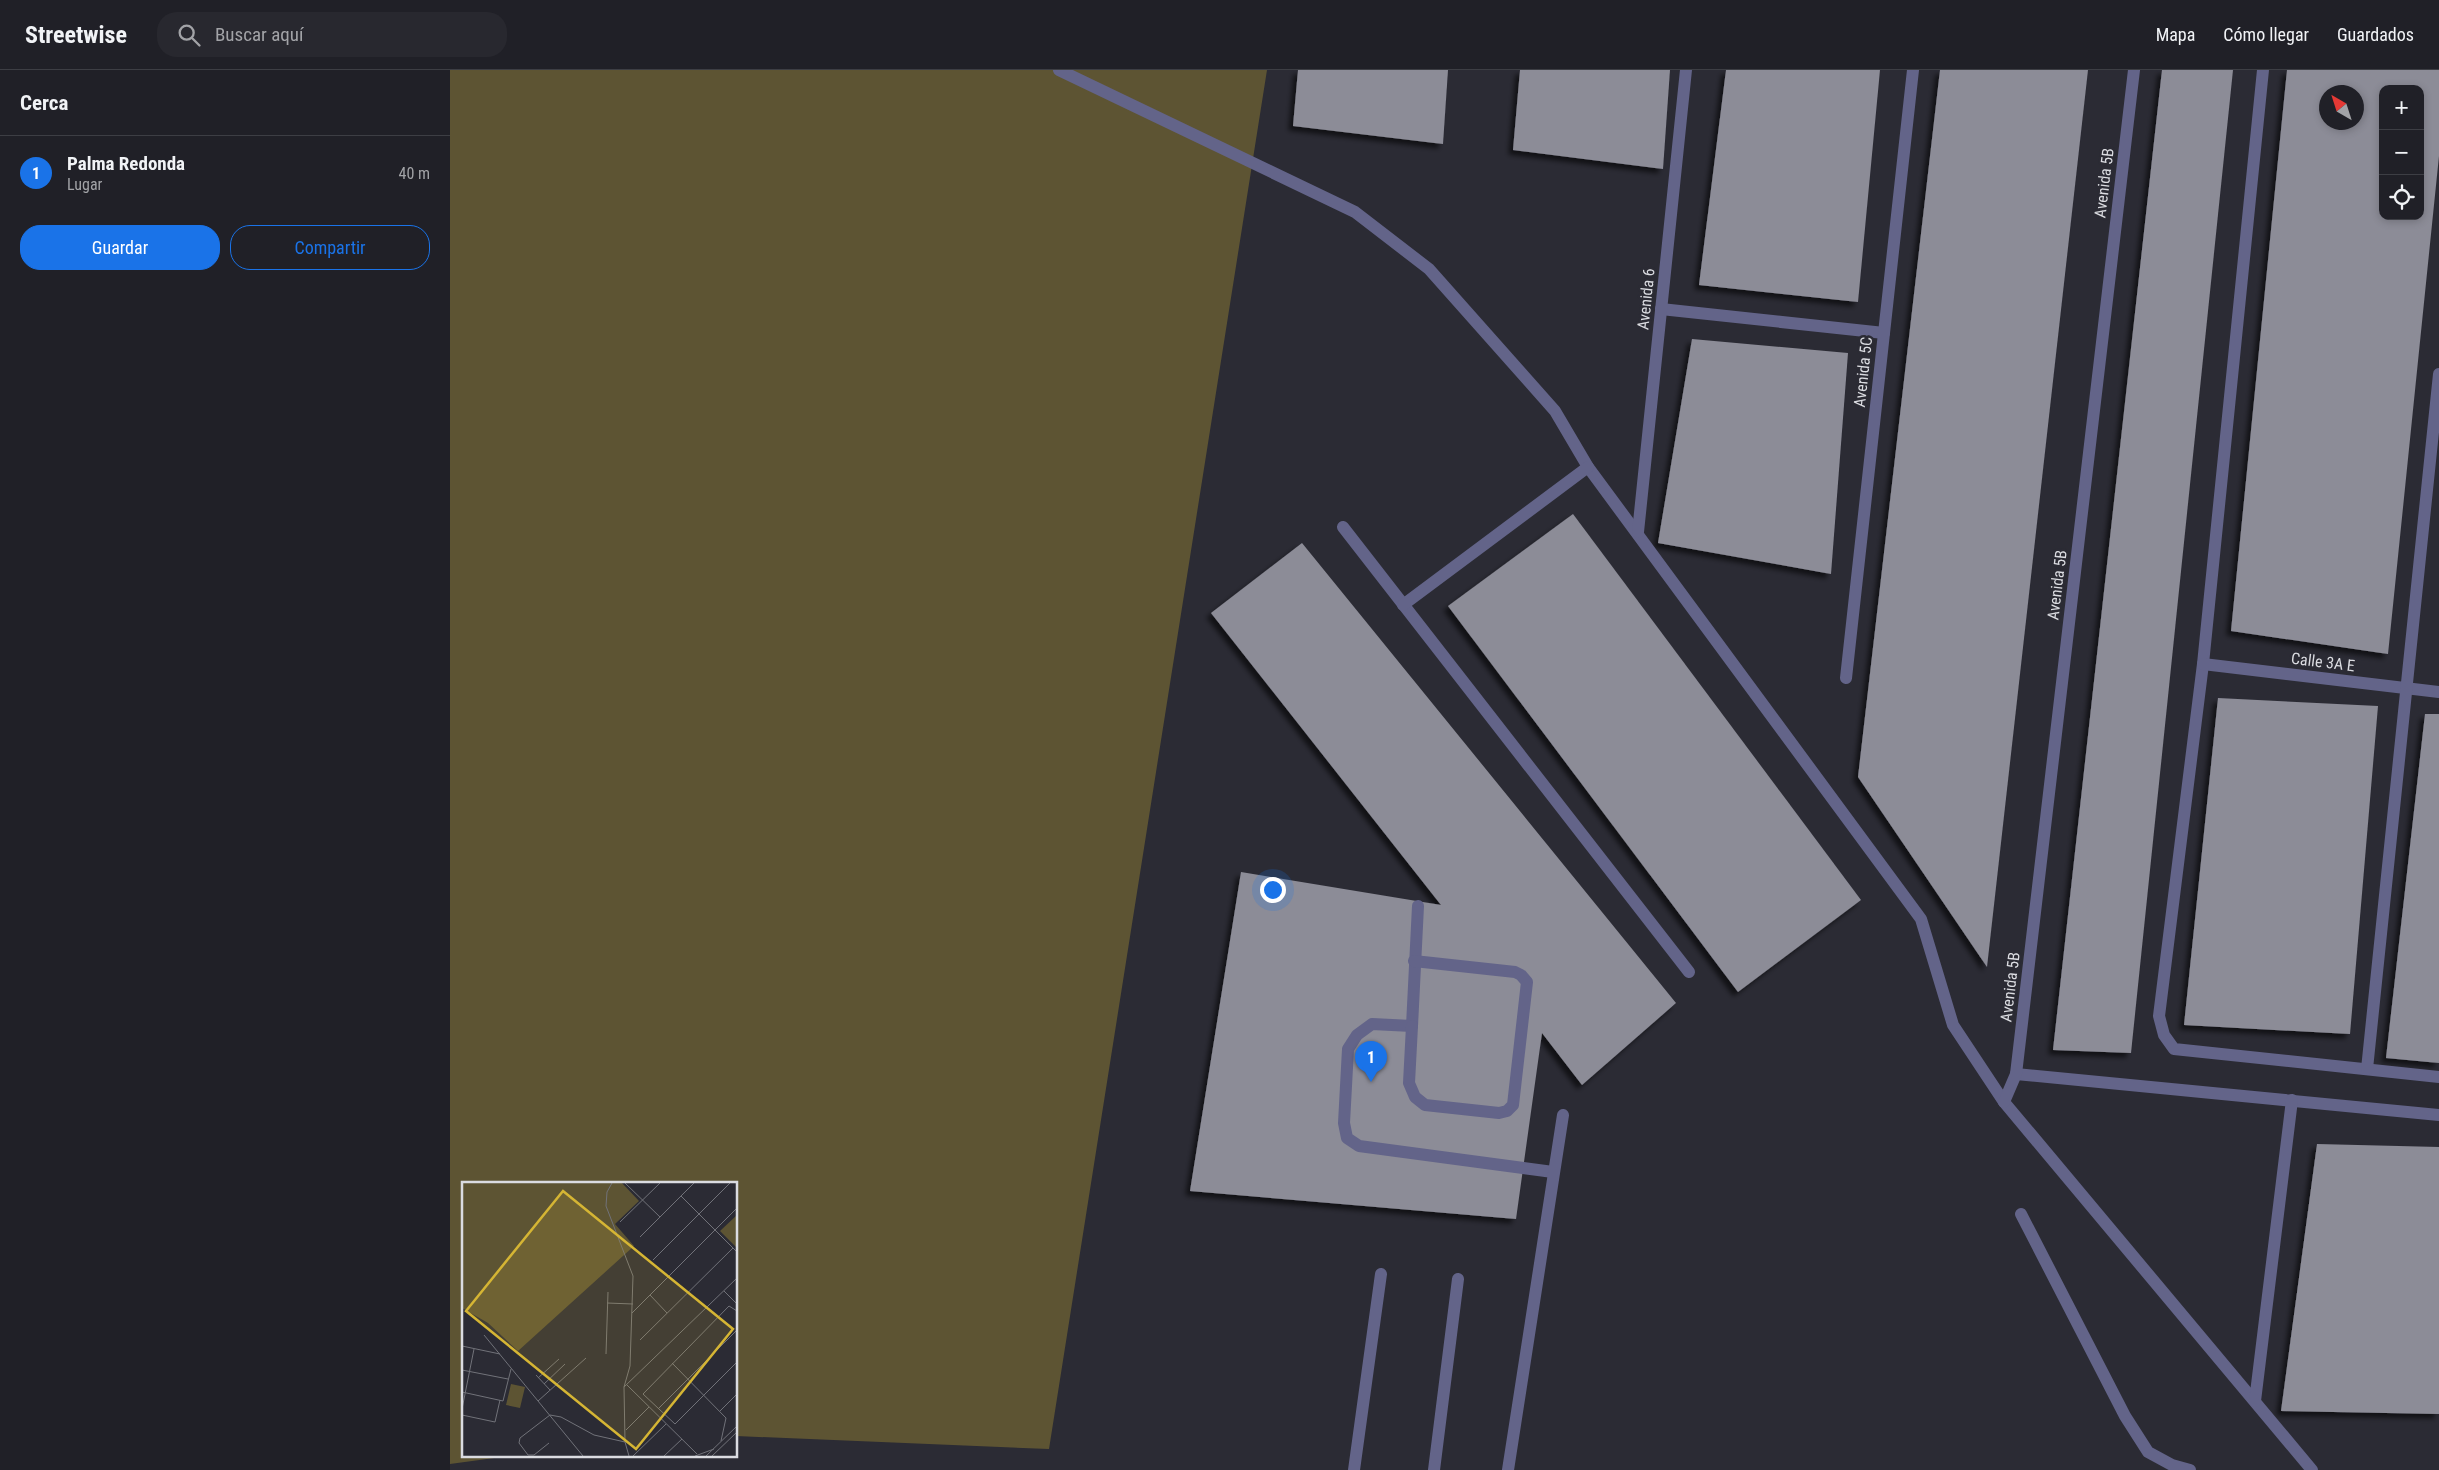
<!DOCTYPE html>
<html lang="es">
<head>
<meta charset="utf-8">
<style>
	body { margin:0; font-family:"Roboto Condensed",sans-serif; background:#28282f; color:#f1f3f6 }
	.controls { position:absolute; right:15px; top:15px; display:grid; overflow:hidden; border-radius:10px; box-shadow:0 2px 8px #0003 }
	.controls button { width:45px; height:45px; display:grid; place-items:center; padding:0; border:0; border-bottom:1px solid #3d3e44; background:#202027; color:#f1f3f6; font:25px sans-serif }
	.compass { position:absolute; left:1869px; top:15px; width:45px; height:45px; border-radius:50%; background:#202027; box-shadow:0 2px 8px #0003; rotate:321deg }
	.you { position:absolute; left:822px; top:819px; width:18px; height:18px; margin:-12px; border:4px solid #fff; border-radius:50%; background:#1a73e8; box-shadow:0 0 0 8px #1a73e833 }
	.badge { display:grid; place-items:center; width:32px; height:32px; border-radius:50%; background:#1a73e8; color:#fff; font-size:16px; font-weight:700 }
	.pin { position:absolute; translate:-50% -41px; filter:drop-shadow(0 1px 2px #0008) }
	.pin::after { content:''; position:absolute; top:26px; width:18px; height:15px; background:inherit; clip-path:polygon(0 0,100% 0,50% 100%) }
	.list { margin:0; padding:0; list-style:none }
	h2 { display:flex; justify-content:space-between; align-items:center; height:65px; margin:0; padding:0 20px; font-size:21px }
	h2 small { font-size:16px; font-weight:400; color:#a2a3a7 }
	.list li { display:grid; grid-template-columns:32px 1fr auto; gap:15px; align-items:center; box-sizing:border-box; height:75px; padding:0 20px; border-top:1px solid #3d3e44 }
	.list b { display:block; font-size:19px; white-space:nowrap }
	.list p { margin:0; font-size:16px; white-space:nowrap; color:#a2a3a7 }
	.list em { font-size:16px; font-style:normal; color:#a2a3a7 }
	.actions { display:flex; gap:10px; padding:15px 20px }
	.actions a { flex:1; padding:11px 0; border:1px solid #1a73e8; border-radius:20px; text-align:center; font-size:18px; color:#1a73e8 }
	.actions .main { background:#1a73e8; color:#fff }
	.icon { flex:none; width:28px; height:28px; fill:none; stroke:currentColor; stroke-width:2; stroke-linecap:round; stroke-linejoin:round }
	.map { position:relative; flex:none; width:1989px; height:1400px; overflow:hidden }
	header { display:flex; align-items:center; gap:30px; box-sizing:border-box; height:70px; padding:0 25px; background:#202027; border-bottom:1px solid #3d3e44 }
	header strong { font-size:24px }
	nav { display:flex; gap:28px; margin-inline-start:auto; font-size:18px }
	.search { width:350px; height:45px; background:#28282f; display:flex; align-items:center; gap:12px; box-sizing:border-box; padding:0 18px; border-radius:20px; color:#a2a3a7; font-size:19px }
	main { display:flex }
	aside { flex:1; background:#202027 }
	.map>svg:first-child { display:block }
	.green { fill:#5d5433 }
	.building { fill:#8c8c97; fill-rule:evenodd; filter:url(#shadow) }
	.lines { fill:none; stroke-linecap:round; stroke-linejoin:round }
	.lane { stroke:#636489; stroke-width:12 }
	.street { stroke:#636489; stroke-width:12 }
	.labels { text-anchor:middle; dominant-baseline:central; stroke-width:5; stroke-linejoin:round; paint-order:stroke }
	.street-label { font-size:16px; fill:#dbdce1; stroke:#2b2b34 }
	.inset-road { fill:none; stroke:#717279; stroke-width:1 }
	.view { fill:#d5b534; fill-opacity:0.15; stroke:#d5b534; stroke-width:2.5 }
	.inset-edge { fill:none; stroke:#dbdce1; stroke-width:2.5 }
</style>
</head>
<body>
<header>
<strong>Streetwise</strong>
<div class="search"><svg class="icon" aria-label="search" viewBox="0 0 24 24"><circle cx="10" cy="10" r="6"/><path d="M15 15l6 6"/></svg>Buscar aquí</div>
<nav><a>Mapa</a><a>Cómo llegar</a><a>Guardados</a></nav>
</header>
<main>
<aside>
<h2>Cerca<small></small></h2>
<ul class="list">
<li><span class="badge">1</span><div><b>Palma Redonda</b><p>Lugar</p></div><em>40 m</em></li>
</ul>
<div class="actions"><a class="main">Guardar</a><a>Compartir</a></div>
</aside>
<div class="map">
<svg width="1989" height="1400" viewBox="0 0 1989 1400">
	<defs>
		<filter id="shadow"><feDropShadow dx="-4.5" dy="4.5" stdDeviation="2.5" flood-color="#0009"/></filter>
	</defs>
	<rect width="100%" height="100%" fill="#2b2b34"/>
	<!-- green -->
	<polygon class="green" points="0,0 817,0 599,1379 286,1366 286,1114 14,1114 14,1386 59,1386 0,1394"/>
	<!-- building -->
	<g class="building">
		<polygon points="848,0 998,0 993,74 843,56"/>
		<polygon points="1070,0 1220,0 1213,99 1063,80"/>
		<polygon points="1276,0 1430,0 1408,232 1249,215"/>
		<polygon points="1490,0 1638,0 1537,897 1408,707"/>
		<polygon points="1712,0 1783,0 1681,983 1603,980"/>
		<path d="M1837,0h152v86l-51,498 -157,-23zM1933,19h37v127h-37zM1876,22h30v30h-30z"/>
		<polygon points="1242,269 1398,283 1381,504 1208,473"/>
		<polygon points="1123,444 1411,830 1288,922 998,536"/>
		<polygon points="852,473 1226,933 1132,1015 1092,963 1066,1149 740,1121 791,802 991,835 761,543"/>
		<polygon points="1768,628 1928,636 1900,964 1734,955"/>
		<polygon points="1975,644 1989,644 1989,993 1936,988"/>
		<polygon points="1867,1074 1989,1077 1989,1344 1831,1341"/>
	</g>
	<g class="lines">
		<!-- lane -->
		<g class="lane">
			<polyline points="968,836 962,956 922,954 907,965 898,979 894,1053 897,1068 909,1076 1103,1102"/>
			<polyline points="962,956 959,1013 965,1027 975,1035 1049,1043 1057,1041 1063,1035 1077,912 1071,905 1065,902 964,891"/>
			<polyline points="1571,1144 1675,1346 1698,1382 1722,1395 1740,1400"/>
		</g>
		<!-- street -->
		<g class="street">
			<polyline points="609,0 905,142 979,199 1105,341 1138,397 1471,849 1503,955 1554,1032 1862,1400"/>
			<polyline points="1813,0 1753,594 1709,946 1714,965 1724,979 1989,1007"/>
			<polyline points="1211,239 1434,263"/>
			<polyline points="893,457 1239,902"/>
			<polyline points="1188,462 1236,0"/>
			<polyline points="953,535 1138,397"/>
			<polyline points="1753,594 1989,622"/>
			<polyline points="1396,608 1463,0"/>
			<polyline points="1917,999 1989,304"/>
			<polyline points="1566,1004 1989,1045"/>
			<polyline points="1554,1032 1566,1004 1684,0"/>
			<polyline points="1805,1331 1842,1030"/>
			<polyline points="904,1400 931,1204"/>
			<polyline points="984,1400 1008,1209"/>
			<polyline points="1058,1400 1113,1045"/>
		</g>
	</g>
	<g class="labels">
		<!-- street labels -->
		<g class="street-label">
			<text transform="translate(1654 113) rotate(-83)">Avenida 5B</text>
			<text transform="translate(1196 229) rotate(-84)">Avenida 6</text>
			<text transform="translate(1413 302) rotate(-84)">Avenida 5C</text>
			<text transform="translate(1607 515) rotate(-83)">Avenida 5B</text>
			<text transform="translate(1873 592) rotate(7)">Calle 3A E</text>
			<text transform="translate(1560 917) rotate(-83)">Avenida 5B</text>
		</g>
	</g>
	<!-- overview -->
	<g transform="translate(12 1112)">
		<rect width="275" height="275" fill="#2b2b34"/>
		<path d="M0,1h160l17,18 -24,23 19,22 -116,105 -30,-28 -26,-15zM275,33v33l-17,-17zM49,202l14,3 -5,21 -14,-3z" fill="#5d5433"/>
		<path class="inset-road" d="M150,1l-5,9 -1,14 27,70 -3,90 -6,21 1,55 4,14M163,1l35,34M219,14l56,56M158,40l40,-39M178,55l54,-54M191,78l77,-77M262,109l13,13M188,113l17,18M145,121l26,1M275,129l-8,-5 -86,88 32,30 62,-62M170,131l105,-105M22,153l99,121M178,158l93,-92M0,164l38,8M144,172l2,-62M210,181l54,55M0,188l46,9M74,193l14,15M76,196l21,-19M82,202l21,-20M165,203l70,69M162,205l113,-109M0,210l41,9 8,-32M76,219l48,-43M0,227l12,-60M196,227l79,-79M258,229l17,-17M0,233l33,7 5,-22M164,248l23,-23M259,259l5,-23M87,261l-15,12h-6l-9,-12 1,-5 30,-23 11,2 33,18 31,7M171,274l33,-32M202,274l18,-17M233,274l19,-7M244,274l31,-30M250,274l25,-24"/>
		<path class="view" d="M101,9l170,138 -97,120 -170,-138z"/>
		<rect width="275" height="275" class="inset-edge"/>
	</g>
</svg>
<div class="controls">
<button>+</button>
<button>−</button>
<button><svg class="icon" aria-label="locate" viewBox="0 0 24 24"><circle cx="12" cy="12" r="6"/><path d="M12 2v4M12 18v4M2 12h4M18 12h4"/></svg></button>
</div>
<svg class="compass" viewBox="-18 -18 36 36"><path d="M0-13l5 13h-10z" fill="#e53935"/><path d="M0 13l5-13h-10z" fill="#a2a3a7"/></svg>
<div class="you"></div>
<div class="pin badge" style="left:921px;top:1012px">1</div>
</div>
</main>
</body>
</html>
